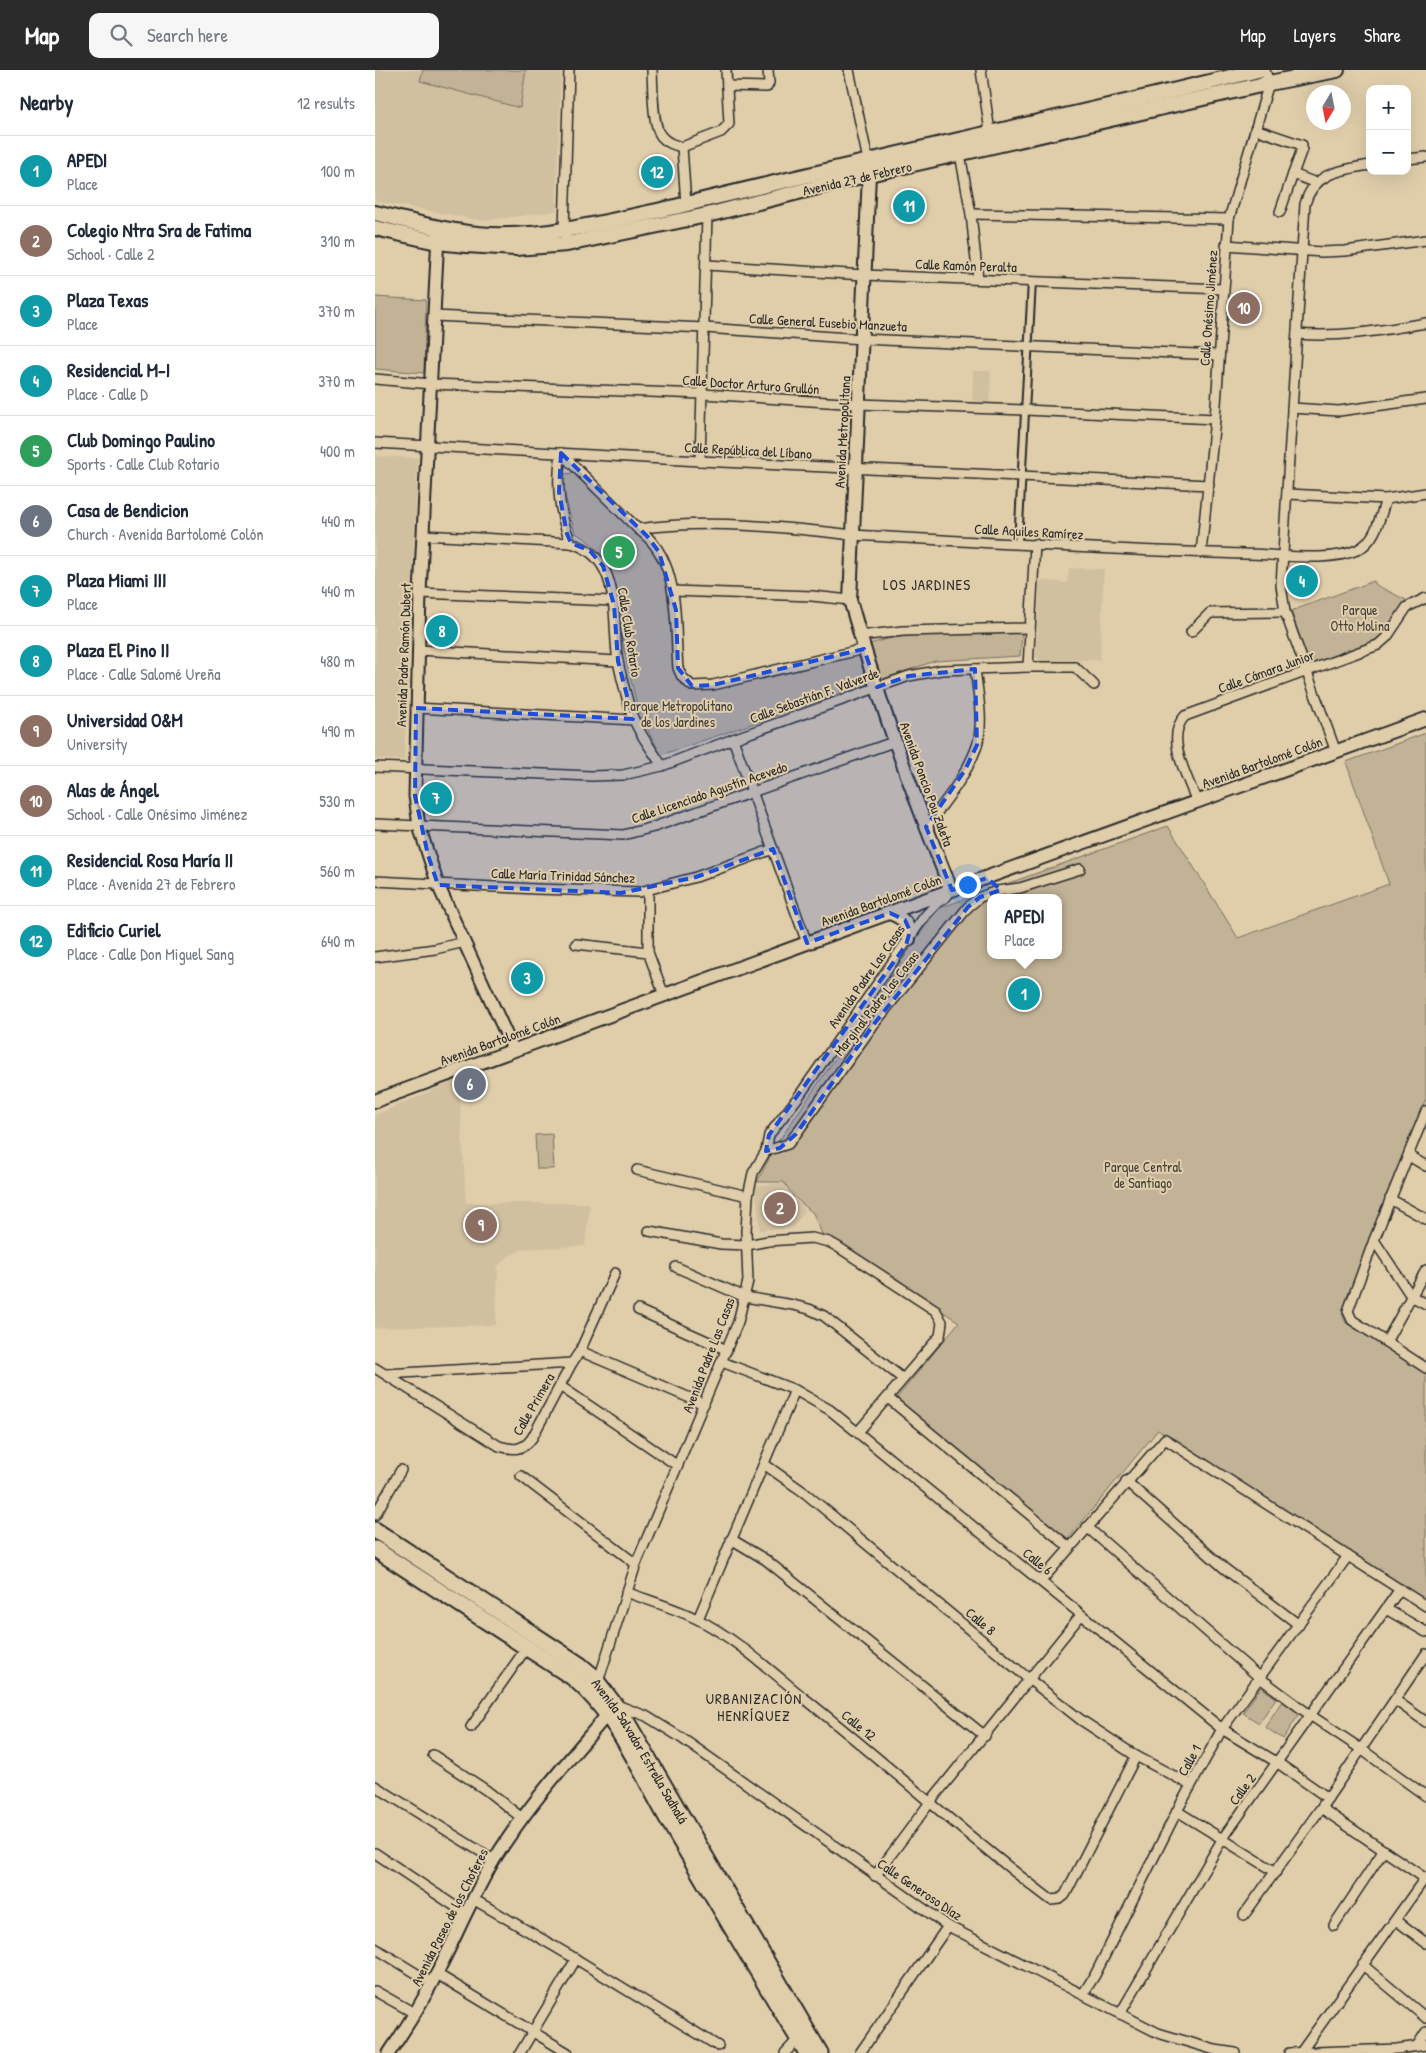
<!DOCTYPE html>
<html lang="en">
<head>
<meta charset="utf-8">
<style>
	body { margin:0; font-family:"Patrick Hand",sans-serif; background:#f6f6f7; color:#1f2937 }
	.controls { position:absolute; right:15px; top:15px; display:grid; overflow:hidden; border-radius:10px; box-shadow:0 5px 20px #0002 }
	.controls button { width:45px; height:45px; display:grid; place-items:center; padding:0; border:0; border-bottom:1px solid #e0e1e3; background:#fff; color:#1f2937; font:25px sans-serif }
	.compass { position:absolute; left:931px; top:15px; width:45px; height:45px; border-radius:50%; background:#fff; box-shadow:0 5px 20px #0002; rotate:190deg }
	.you { position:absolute; left:592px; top:814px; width:18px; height:18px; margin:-12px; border:4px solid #fff; border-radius:50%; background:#1a73e8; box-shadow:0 0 0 8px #1a73e833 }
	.badge { display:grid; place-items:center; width:32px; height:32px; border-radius:50%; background:#2b2b2b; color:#fff; font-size:16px; font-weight:700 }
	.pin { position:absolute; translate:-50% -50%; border:2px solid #fff; box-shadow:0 1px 5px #0006 }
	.popup { position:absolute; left:612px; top:824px; width:75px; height:65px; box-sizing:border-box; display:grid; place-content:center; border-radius:10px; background:#fff; filter:drop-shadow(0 1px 4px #0005); font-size:16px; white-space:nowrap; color:#747a83 }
	.popup b { font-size:19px; color:#1f2937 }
	.popup::after { content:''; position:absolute; left:50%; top:100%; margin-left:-10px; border:10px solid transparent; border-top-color:#fff }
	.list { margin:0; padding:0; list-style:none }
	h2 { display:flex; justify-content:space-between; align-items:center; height:65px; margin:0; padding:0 20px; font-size:21px }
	h2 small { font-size:16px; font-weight:400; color:#747a83 }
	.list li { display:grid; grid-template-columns:32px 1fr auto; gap:15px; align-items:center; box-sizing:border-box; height:70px; padding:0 20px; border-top:1px solid #e0e1e3 }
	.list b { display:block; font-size:19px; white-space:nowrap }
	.list p { margin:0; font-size:16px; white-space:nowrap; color:#747a83 }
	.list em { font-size:16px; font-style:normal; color:#747a83 }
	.icon { flex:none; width:28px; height:28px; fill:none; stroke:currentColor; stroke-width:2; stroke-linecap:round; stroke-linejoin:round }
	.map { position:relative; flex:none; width:1051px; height:1983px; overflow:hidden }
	header { display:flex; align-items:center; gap:30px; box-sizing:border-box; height:70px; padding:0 25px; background:#2b2b2b; color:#fff }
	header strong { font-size:24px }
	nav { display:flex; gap:28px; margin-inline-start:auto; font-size:18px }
	.search { width:350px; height:45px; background:#f6f6f7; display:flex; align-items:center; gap:12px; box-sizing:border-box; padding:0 18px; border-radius:10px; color:#747a83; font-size:19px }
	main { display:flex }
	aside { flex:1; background:#fff }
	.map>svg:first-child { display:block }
	.built { fill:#d1c0a0 }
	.green { fill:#c2b396; stroke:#766f60; fill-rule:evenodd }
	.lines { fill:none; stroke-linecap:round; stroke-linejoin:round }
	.pedestrian-casing { stroke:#2b2b2b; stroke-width:10 }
	.minor-casing { stroke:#2b2b2b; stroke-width:12 }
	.tertiary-casing { stroke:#2b2b2b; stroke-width:15 }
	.secondary-casing { stroke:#2b2b2b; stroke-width:16 }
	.primary-casing { stroke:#2b2b2b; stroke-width:18 }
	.trunk-casing { stroke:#2b2b2b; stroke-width:19 }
	.pedestrian { stroke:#e0ceab; stroke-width:6 }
	.minor { stroke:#e0ceab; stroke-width:9 }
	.tertiary { stroke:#e0ceab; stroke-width:11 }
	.secondary { stroke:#e0ceab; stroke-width:12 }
	.primary { stroke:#e0ceab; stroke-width:14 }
	.trunk { stroke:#e0ceab; stroke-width:15 }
	.marked { fill:#1d4ed8; fill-opacity:0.2; stroke:#1d4ed8; stroke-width:4; stroke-dasharray:10 6; stroke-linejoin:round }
	.labels { text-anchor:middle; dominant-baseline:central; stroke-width:4; stroke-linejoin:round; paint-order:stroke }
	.street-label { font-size:14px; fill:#2b2b2b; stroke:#e0ceab }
	.park-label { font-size:14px; fill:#423f3b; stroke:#e0ceab }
	.neighbourhood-label { font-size:15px; letter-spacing:1px; fill:#2b2b2b; stroke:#e0ceab }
</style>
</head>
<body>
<header>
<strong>Map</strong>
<div class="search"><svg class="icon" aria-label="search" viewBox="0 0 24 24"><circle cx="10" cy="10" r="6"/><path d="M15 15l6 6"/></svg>Search here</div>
<nav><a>Map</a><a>Layers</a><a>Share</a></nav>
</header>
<main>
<aside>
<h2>Nearby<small>12 results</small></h2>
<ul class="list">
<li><span class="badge" style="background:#0f9aa8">1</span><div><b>APEDI</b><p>Place</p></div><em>100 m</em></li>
<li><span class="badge" style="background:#8d6e63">2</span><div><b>Colegio Ntra Sra de Fatima</b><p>School · Calle 2</p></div><em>310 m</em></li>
<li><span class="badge" style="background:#0f9aa8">3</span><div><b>Plaza Texas</b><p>Place</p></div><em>370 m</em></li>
<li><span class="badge" style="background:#0f9aa8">4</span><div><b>Residencial M-I</b><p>Place · Calle D</p></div><em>370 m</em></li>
<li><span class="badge" style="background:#2e9e5b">5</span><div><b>Club Domingo Paulino</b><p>Sports · Calle Club Rotario</p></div><em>400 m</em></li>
<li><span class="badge" style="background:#6b7280">6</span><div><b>Casa de Bendicion</b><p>Church · Avenida Bartolomé Colón</p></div><em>440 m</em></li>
<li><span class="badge" style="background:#0f9aa8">7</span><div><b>Plaza Miami III</b><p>Place</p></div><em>440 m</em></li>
<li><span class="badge" style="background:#0f9aa8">8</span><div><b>Plaza El Pino II</b><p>Place · Calle Salomé Ureña</p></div><em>480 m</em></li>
<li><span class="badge" style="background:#8d6e63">9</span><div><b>Universidad O&amp;M</b><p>University</p></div><em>490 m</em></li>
<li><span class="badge" style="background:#8d6e63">10</span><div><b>Alas de Ángel</b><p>School · Calle Onésimo Jiménez</p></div><em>530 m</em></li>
<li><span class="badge" style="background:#0f9aa8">11</span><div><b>Residencial Rosa María II</b><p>Place · Avenida 27 de Febrero</p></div><em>560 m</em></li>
<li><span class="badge" style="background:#0f9aa8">12</span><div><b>Edificio Curiel</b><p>Place · Calle Don Miguel Sang</p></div><em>640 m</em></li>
</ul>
</aside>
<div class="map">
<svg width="1051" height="1983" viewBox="0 0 1051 1983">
	<rect width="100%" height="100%" fill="#e0ceab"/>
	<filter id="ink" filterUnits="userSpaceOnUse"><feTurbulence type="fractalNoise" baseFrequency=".02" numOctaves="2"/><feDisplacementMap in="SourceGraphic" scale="10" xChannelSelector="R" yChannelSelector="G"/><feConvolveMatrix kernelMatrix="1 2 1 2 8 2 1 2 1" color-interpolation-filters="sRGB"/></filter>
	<g filter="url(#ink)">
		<!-- built -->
		<g class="built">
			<polygon points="0,0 186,0 181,141 109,151 0,131"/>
			<polygon points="598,301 616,301 615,332 597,331"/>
			<polygon points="0,386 43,388 29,690 0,689"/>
			<polygon points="694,498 729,499 725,590 665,591 661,587 661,581 665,510 692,513"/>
			<polygon points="84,1009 91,1133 215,1133 210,1176 148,1179 134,1186 123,1196 121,1255 0,1258 0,1045"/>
			<polygon points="409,1113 415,1127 426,1134 429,1142 418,1158 385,1160 380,1116"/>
		</g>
		<!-- green -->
		<g class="green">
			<polygon points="48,0 151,0 145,38 45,11"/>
			<polygon points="0,227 51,230 49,303 0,299"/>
			<polygon points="198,403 288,489 300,587 307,608 331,619 516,568 648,554 645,586 560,591 286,685 264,643 252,595 235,505 223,480 208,467 200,463 185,408 190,404"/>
			<polygon points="999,511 1001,515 1031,530 1007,569 935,596 916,541"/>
			<path d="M1051,663v366l-84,215 4,9 80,49v232l-268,-174 -90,109 -172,-140 63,-77 -137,-88 -9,-21 -20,-17 -9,-14h-27l19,-37 161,-236 231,-83 70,112 151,-54 -43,-122zM615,828h68v57h-68z"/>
			<polygon points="177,1064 179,1099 162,1099 160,1065"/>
			<polygon points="886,1617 901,1628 884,1653 868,1643"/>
			<polygon points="907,1631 925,1643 908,1669 890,1657"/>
		</g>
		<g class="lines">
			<!-- pedestrian casing -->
			<g class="pedestrian-casing">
				<polyline id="pedestrian" points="643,474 657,211"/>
			</g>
			<!-- minor casing -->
			<g class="minor-casing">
				<g id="minor">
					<path d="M277,0c1,17 0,54 9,66 6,7 13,9 21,11"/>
					<polyline points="474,0 494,95"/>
					<polyline points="606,0 615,62"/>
					<polyline points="352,16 392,17 394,13 393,0"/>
					<polyline points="880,59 927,75 927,79 918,104 941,113"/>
					<polyline points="585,84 596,144 603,209"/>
					<polyline points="1032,89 1051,87"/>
					<polyline points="311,134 307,77 346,62 354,54 351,0"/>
					<polyline points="905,142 918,104"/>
					<polyline points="596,144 854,149"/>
					<polyline points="192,174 189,159 194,0"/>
					<polyline points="851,175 947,182 970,181 1051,170"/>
					<polyline points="332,195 489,205 848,219"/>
					<polyline points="59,246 330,258 487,269 844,285"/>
					<path d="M922,264c43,4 87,-4 129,-11"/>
					<polyline points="0,309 56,314 328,324 484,334 650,340 840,349"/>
					<polyline points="917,338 964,341 1051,329"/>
					<polyline points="0,373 325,391 834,415"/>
					<path d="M186,383l77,76c44,31 36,94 40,139l4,9 10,9 21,-1 151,-36"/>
					<path d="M186,383c-5,31 -2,61 10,90"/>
					<polyline points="325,391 332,145"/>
					<polyline points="913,424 1011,429 1051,423"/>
					<path d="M263,459c69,-10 146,-2 214,6 131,7 262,16 393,19 32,0 83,9 112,-4 19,-9 23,-33 29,-51"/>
					<path d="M48,465l148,8c53,15 40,77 47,118 3,16 8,33 12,48 6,21 21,39 32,57"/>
					<polyline points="826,483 840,349 854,149 894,13 890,0"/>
					<polyline points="298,521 437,526 475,530"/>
					<polyline points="45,523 238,531"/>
					<polyline points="816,562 835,543 910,542"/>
					<polyline points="484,566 528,561 654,558"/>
					<polyline points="43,580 243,591"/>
					<polyline points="653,597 660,474"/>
					<polyline points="41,638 259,650"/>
					<polyline points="358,669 432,873"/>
					<path d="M961,682l-51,-140 -4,-27 24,-381c9,-32 36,-34 65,-39"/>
					<polyline points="0,697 216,706 248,705 287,696 358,669 534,606 567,600 653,597 700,597 719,615"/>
					<path d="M822,732c-9,-24 -33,-65 -12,-86l193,-71 9,-8 20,-30 19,-9"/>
					<polyline points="0,754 248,765 279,757 521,671"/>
					<path d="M551,757c18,-24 41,-52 51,-81 7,-23 1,-53 -2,-77"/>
					<polyline points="0,811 160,819 264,822 321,807 398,779"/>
					<polyline points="273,820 273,882 289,925"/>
					<polyline points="201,874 273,882"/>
					<polyline points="0,887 60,879 90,872"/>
					<polyline points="492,929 509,942"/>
					<polyline points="1051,1041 999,1170 973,1241 977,1250 1051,1298"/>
					<polyline points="391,1081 413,1074 421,1064 499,954 593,837 605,827 622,821 645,818 705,799"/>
					<polyline points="1034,1086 1051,1096"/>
					<polyline points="262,1100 373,1126"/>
					<polyline points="1015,1129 1051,1149"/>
					<polyline points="274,1161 346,1174 372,1175 393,1171 437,1168 454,1172 463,1177 561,1241 567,1252 565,1266 483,1362"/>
					<polyline points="999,1170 1036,1226 1051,1234"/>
					<polyline points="301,1197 370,1227 418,1235 434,1239 449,1246 528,1309"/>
					<polyline points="263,1240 352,1280"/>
					<polyline points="1011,1272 1051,1200"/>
					<polyline points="205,1281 329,1334"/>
					<polyline points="347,1292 420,1320 455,1340 847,1659 903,1693 953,1728"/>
					<path d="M0,1298l124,78c14,4 24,5 33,-8l40,-75 8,-12 35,-78"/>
					<polyline points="11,1304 197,1293"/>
					<polyline points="185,1316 303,1396"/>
					<polyline points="513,1328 694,1477"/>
					<polyline points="389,1394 430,1423 655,1610 706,1650 761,1686 816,1715"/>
					<polyline points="146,1406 261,1494"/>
					<polyline points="751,1411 849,1498 924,1555"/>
					<polyline points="0,1445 26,1400"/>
					<polyline points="712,1457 885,1608 935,1645 986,1679 1051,1726"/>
					<polyline points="356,1469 391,1490 610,1666"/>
					<polyline points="666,1511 790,1369 1051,1536"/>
					<path d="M251,1522c24,9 49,16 71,27 37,18 75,53 107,79 83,66 162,138 247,202l9,-1 5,-4 71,-139"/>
					<polyline points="1011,1539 1051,1562"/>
					<polyline points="323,1549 420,1320"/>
					<polyline points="222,1615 261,1494 363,1252 373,1211 371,1161 373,1126 378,1103 391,1081 394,1065 424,1026 549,847 562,833 572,826"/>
					<polyline points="1020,1630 1051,1652"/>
					<polyline points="242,1635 271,1646 305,1667 573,1856 783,1963 840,1980 860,1983"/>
					<polyline points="96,1657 152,1577"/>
					<polyline points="58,1685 111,1720 147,1748"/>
					<polyline points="0,1716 119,1790"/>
					<polyline points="946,1738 1051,1809"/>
					<polyline points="802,1741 901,1802"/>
					<polyline points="0,1783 90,1843"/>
					<polyline points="500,1806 556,1731 706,1545"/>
					<polyline points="98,1829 201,1889 343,1976"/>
					<polyline points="869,1845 946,1738 1051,1584"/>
					<polyline points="1021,1850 1051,1873"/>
					<polyline points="959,1855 1009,1780"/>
					<polyline points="0,1878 57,1913"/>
					<polyline points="988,1895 1051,1948"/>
					<polyline points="62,1904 193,1983"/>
					<polyline points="0,1921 41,1944"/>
					<polyline points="708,1924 720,1905 802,1741 847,1659 973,1486"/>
					<polyline points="745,1944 848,1768 1025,1519"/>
					<polyline points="1042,1976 1051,1962"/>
					<polyline points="926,1982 1050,1808"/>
					<polyline points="145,1983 201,1889"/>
					<polyline points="410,1983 423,1969"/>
					<polyline points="485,1983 573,1856"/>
					<polyline points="914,1983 1022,1979 1051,1975"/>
				</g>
			</g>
			<!-- tertiary casing -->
			<g class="tertiary-casing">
				<g id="tertiary">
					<polyline points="63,165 45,523 40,726 44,756 63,815 138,979"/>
					<path d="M14,1983c17,-25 33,-50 47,-78 20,-38 36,-78 58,-115 33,-54 77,-102 117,-150"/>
				</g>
			</g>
			<!-- secondary casing -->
			<g class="secondary-casing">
				<g id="secondary">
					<path d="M494,104l-19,426c27,96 61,190 98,282l1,9"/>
					<path d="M515,843c14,6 20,10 19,26"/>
					<polyline points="0,1031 574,821 1051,649"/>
				</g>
			</g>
			<!-- primary casing -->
			<g class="primary-casing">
				<g id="primary">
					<path d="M0,143c38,9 77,20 116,22 61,2 124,-15 184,-28 64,-16 129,-31 194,-46 130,-31 260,-58 389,-91"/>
					<polyline points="0,158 62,172 91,175 141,178 192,174 332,145 494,104 894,13 962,0"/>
				</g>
			</g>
			<!-- trunk casing -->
			<g class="trunk-casing">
				<g id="trunk">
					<path id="s1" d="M0,1460l205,135 12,10 32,42 196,336"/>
					<path d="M0,1479l197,128c44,36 67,92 95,141 46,78 92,157 140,235"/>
				</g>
			</g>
			<!-- pedestrian -->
			<use href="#pedestrian" class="pedestrian"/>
			<!-- minor -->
			<use href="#minor" class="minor"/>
			<!-- tertiary -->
			<use href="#tertiary" class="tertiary"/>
			<!-- secondary -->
			<use href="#secondary" class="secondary"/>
			<!-- primary -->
			<use href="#primary" class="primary"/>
			<!-- trunk -->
			<use href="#trunk" class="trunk"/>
		</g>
	</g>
	<!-- marked area -->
	<path class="marked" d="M186,383l86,83 12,16 17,58 2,58 14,18 21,-1 151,-36 13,38 32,-11 66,-7 2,76 -12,25 -39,57 26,63 35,-12 14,12 -21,7 -12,10 -94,117 -78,110 -16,14 -14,3 3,-16 137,-190 4,-14 -5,-11 -15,-7 -83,30 -34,-94 -77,28 -75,16 -183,-8 -10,-30 -13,-59 1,-88 217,11 -15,-58 -4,-56 -11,-39 -13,-15 -19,-8 -4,-9 -8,-42z"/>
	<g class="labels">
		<!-- street labels -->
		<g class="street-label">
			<text transform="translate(482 108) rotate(-13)">Avenida 27 de Febrero</text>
			<text transform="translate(591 195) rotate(2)">Calle Ramón Peralta</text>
			<text transform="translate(833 238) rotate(-86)">Calle Onésimo Jiménez</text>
			<text transform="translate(453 252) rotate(3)">Calle General Eusebio Manzueta</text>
			<text transform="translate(376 314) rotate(4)">Calle Doctor Arturo Grullón</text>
			<text transform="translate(467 362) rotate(-87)">Avenida Metropolitana</text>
			<text transform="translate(373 380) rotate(3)">Calle República del Líbano</text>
			<text transform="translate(654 461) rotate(3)">Calle Aquiles Ramírez</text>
			<text transform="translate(255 562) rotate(81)">Calle Club Rotario</text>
			<text transform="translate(28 585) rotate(-88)">Avenida Padre Ramón Dubert</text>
			<text transform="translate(891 601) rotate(-20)">Calle Cámara Junior</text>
			<text transform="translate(439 625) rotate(-20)">Calle Sebastián F. Valverde</text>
			<text transform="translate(887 692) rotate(-20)">Avenida Bartolomé Colón</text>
			<text transform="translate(552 714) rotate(70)">Avenida Poncio Pou Zaleta</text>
			<text transform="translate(334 722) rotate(-19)">Calle Licenciado Agustín Acevedo</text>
			<text transform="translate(188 805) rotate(2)">Calle María Trinidad Sánchez</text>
			<text transform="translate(506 830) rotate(-20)">Avenida Bartolomé Colón</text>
			<text transform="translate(491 906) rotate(-55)">Avenida Padre Las Casas</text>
			<text transform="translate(501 933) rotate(-52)">Marginal Padre Las Casas</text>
			<text transform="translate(125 969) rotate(-20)">Avenida Bartolomé Colón</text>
			<text transform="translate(333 1285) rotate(-69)">Avenida Padre Las Casas</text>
			<text transform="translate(158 1334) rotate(-60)">Calle Primera</text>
			<text transform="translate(663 1491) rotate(39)">Calle 6</text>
			<text transform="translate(606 1551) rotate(40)">Calle 8</text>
			<text transform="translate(484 1655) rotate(39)">Calle 12</text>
			<text stroke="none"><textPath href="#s1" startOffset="351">Avenida Salvador Estrella Sadhalá</textPath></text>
			<text transform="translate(814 1690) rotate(-61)">Calle 1</text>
			<text transform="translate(867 1719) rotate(-54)">Calle 2</text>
			<text transform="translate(545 1819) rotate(34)">Calle Generoso Díaz</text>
			<text transform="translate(74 1847) rotate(-63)">Avenida Paseo de los Choferes</text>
		</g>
		<!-- park labels -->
		<g class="park-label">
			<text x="985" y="539">Parque<tspan x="985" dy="16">Otto Molina</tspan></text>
			<text x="303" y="635">Parque Metropolitano<tspan x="303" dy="16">de los Jardines</tspan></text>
			<text x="768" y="1096">Parque Central<tspan x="768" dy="16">de Santiago</tspan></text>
		</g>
		<!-- neighbourhood labels -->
		<g class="neighbourhood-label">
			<text x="552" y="514">LOS JARDINES</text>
			<text x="379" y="1628">URBANIZACIÓN<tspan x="379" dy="17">HENRÍQUEZ</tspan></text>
		</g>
	</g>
</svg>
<div class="controls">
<button>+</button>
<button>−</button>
</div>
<svg class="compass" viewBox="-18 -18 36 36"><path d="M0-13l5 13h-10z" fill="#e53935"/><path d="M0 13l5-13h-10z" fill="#747a83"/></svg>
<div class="you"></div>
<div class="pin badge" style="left:649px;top:924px;background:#0f9aa8">1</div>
<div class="popup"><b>APEDI</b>Place</div>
<div class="pin badge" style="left:405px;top:1138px;background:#8d6e63">2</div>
<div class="pin badge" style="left:152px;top:908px;background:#0f9aa8">3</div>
<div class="pin badge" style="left:927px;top:511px;background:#0f9aa8">4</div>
<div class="pin badge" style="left:244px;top:482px;background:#2e9e5b">5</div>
<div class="pin badge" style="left:95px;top:1014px;background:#6b7280">6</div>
<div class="pin badge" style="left:61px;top:728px;background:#0f9aa8">7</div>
<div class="pin badge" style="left:67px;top:561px;background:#0f9aa8">8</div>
<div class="pin badge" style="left:106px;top:1155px;background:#8d6e63">9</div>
<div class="pin badge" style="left:869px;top:238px;background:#8d6e63">10</div>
<div class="pin badge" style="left:534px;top:136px;background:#0f9aa8">11</div>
<div class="pin badge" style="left:282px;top:102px;background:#0f9aa8">12</div>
</div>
</main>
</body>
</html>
